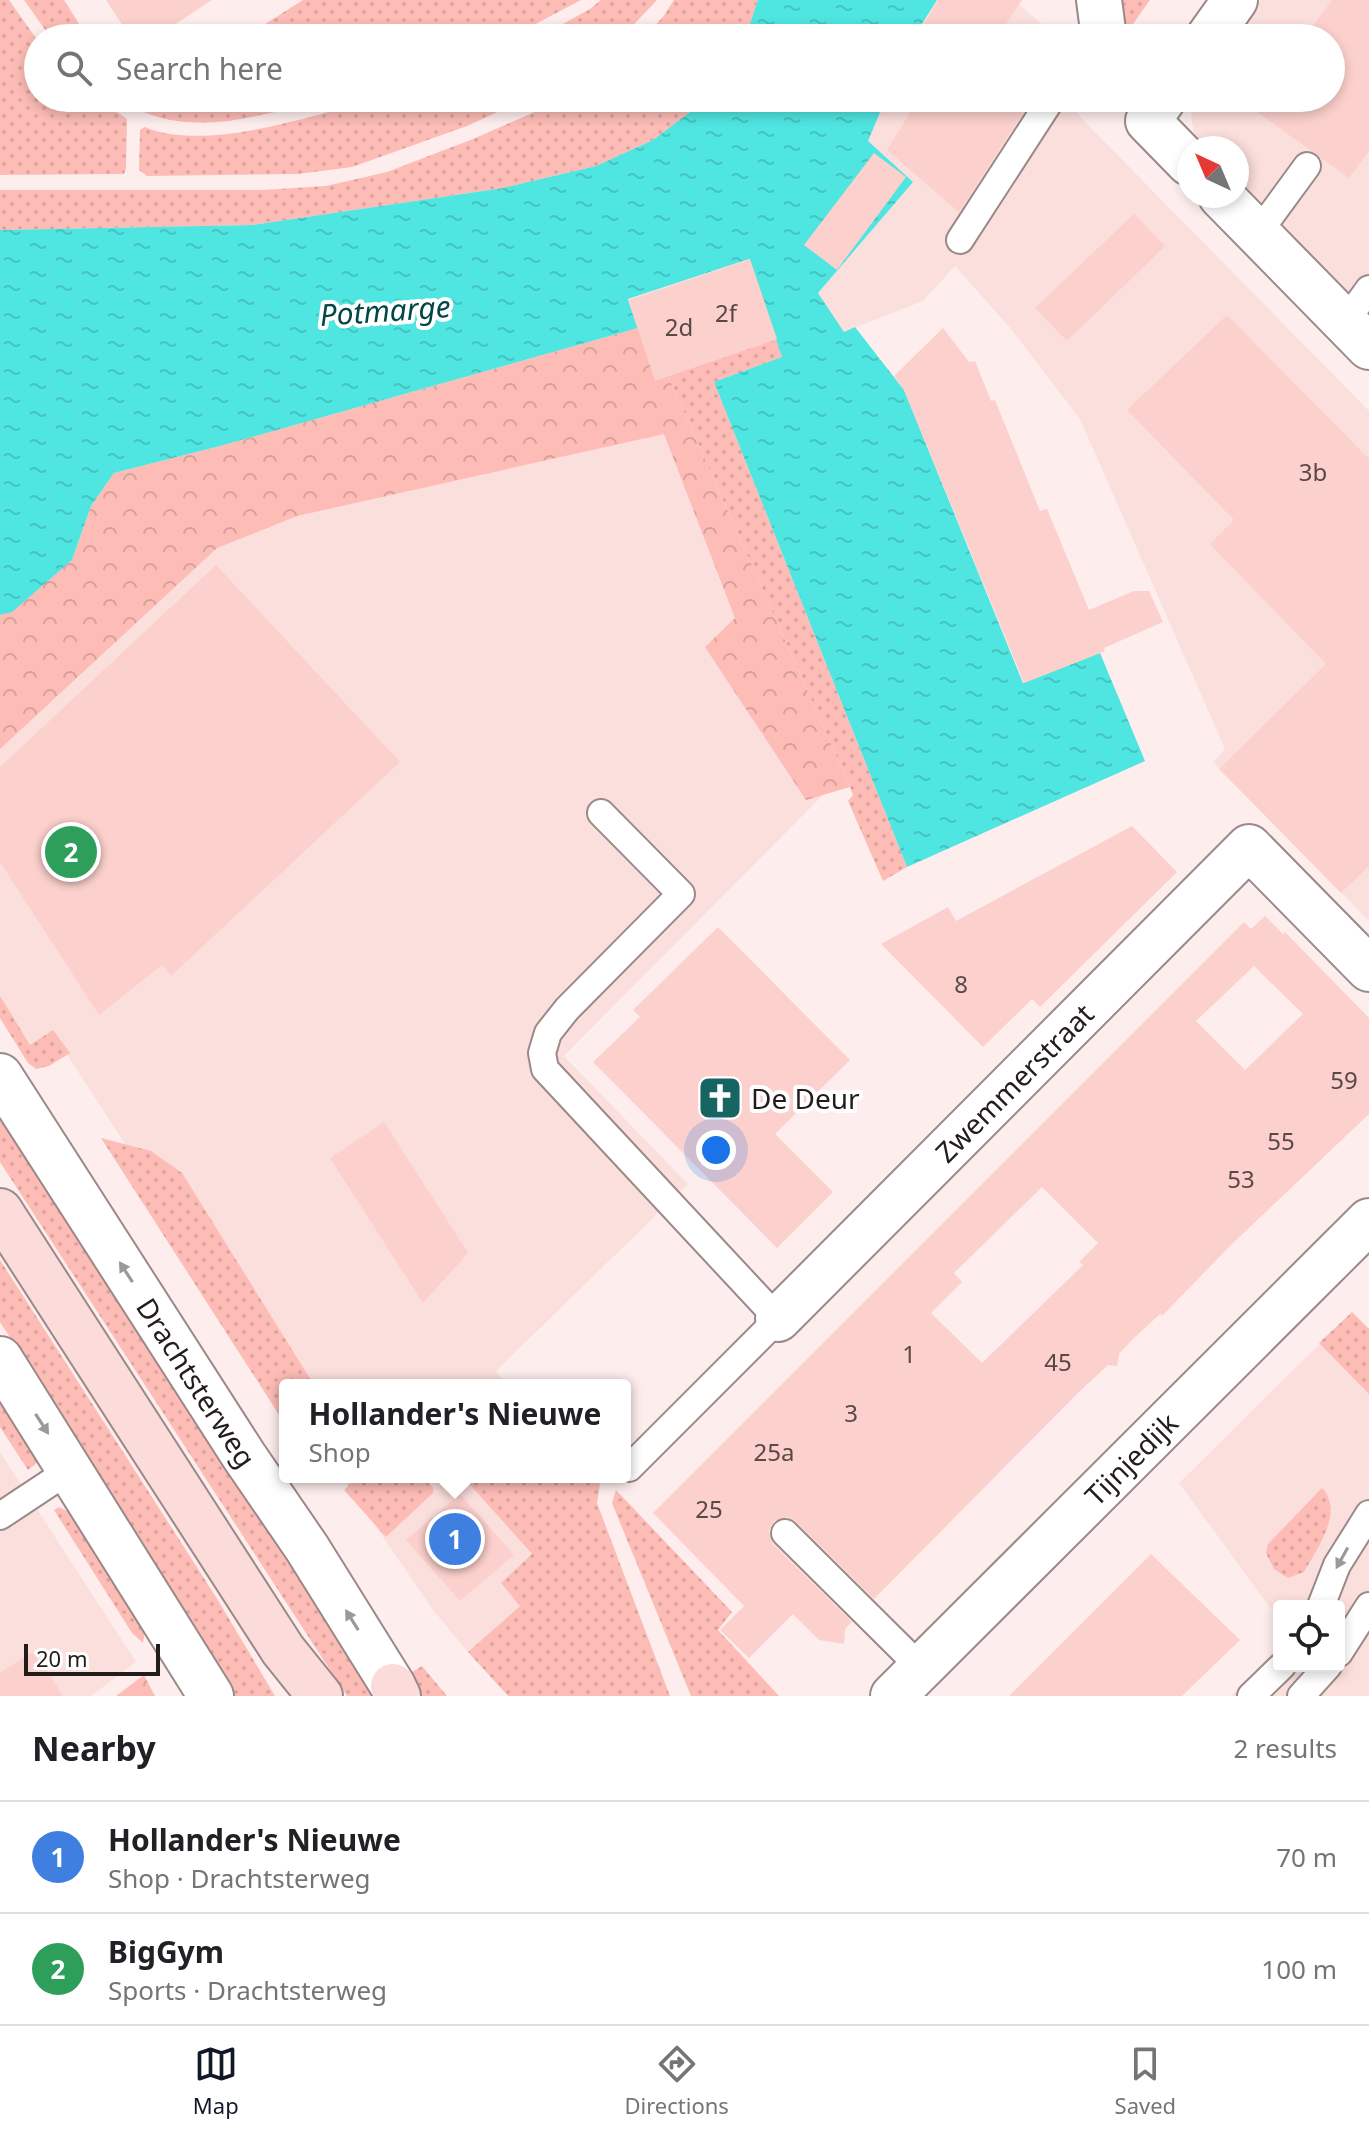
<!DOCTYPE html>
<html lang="en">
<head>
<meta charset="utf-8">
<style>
	body { margin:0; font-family:"Noto Sans",sans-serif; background:#f2f2f2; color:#202124 }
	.controls { position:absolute; right:24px; bottom:24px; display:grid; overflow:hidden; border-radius:8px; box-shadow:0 4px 12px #0003 }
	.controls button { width:72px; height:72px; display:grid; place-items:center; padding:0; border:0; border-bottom:2px solid #e0e0e0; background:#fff; color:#202124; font:40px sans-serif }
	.compass { position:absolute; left:1177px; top:136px; width:72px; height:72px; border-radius:50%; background:#fff; box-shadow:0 4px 12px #0003; rotate:316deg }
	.scale { position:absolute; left:24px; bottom:20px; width:136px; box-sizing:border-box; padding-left:8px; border:4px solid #221c1b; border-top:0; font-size:22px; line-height:28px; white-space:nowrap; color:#221c1b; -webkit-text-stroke:6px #fff; paint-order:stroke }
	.you { position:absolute; left:716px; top:1150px; width:28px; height:28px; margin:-20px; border:6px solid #fff; border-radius:50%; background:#1a73e8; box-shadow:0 0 0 12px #1a73e833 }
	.badge { display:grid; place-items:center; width:52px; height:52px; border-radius:50%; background:#111827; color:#fff; font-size:26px; font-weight:700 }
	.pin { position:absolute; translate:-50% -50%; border:4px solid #fff; box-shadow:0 2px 8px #0006 }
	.popup { position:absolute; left:279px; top:1379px; width:352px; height:104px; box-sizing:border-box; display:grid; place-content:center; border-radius:8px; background:#fff; filter:drop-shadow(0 2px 6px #0005); font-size:26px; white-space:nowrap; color:#757577 }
	.popup b { font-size:30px; color:#202124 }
	.popup::after { content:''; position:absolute; left:50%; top:100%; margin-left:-16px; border:16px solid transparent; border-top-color:#fff }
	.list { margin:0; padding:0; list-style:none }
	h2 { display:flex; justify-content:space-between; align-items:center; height:104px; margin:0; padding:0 32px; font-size:34px }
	h2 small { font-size:26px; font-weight:400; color:#757577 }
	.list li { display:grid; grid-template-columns:52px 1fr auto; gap:24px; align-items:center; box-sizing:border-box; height:112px; padding:0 32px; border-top:2px solid #e0e0e0 }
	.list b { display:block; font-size:30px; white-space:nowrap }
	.list p { margin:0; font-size:26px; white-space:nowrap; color:#757577 }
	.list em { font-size:26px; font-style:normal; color:#757577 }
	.icon { flex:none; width:44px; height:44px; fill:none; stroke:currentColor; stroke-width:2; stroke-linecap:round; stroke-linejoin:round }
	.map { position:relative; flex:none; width:1369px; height:1696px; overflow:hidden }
	.search { position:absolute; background:#fff; box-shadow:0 4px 12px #0003; left:24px; right:24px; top:24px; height:88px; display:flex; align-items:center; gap:20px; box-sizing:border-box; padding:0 28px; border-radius:44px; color:#757577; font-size:30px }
	.sheet { height:328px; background:#fff }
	nav { display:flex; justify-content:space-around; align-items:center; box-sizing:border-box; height:112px; border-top:2px solid #e0e0e0; background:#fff; font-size:22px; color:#757577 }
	nav a { display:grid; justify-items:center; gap:4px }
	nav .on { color:#111827 }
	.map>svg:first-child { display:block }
	.built { fill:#fbdfdd }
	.grass { fill:url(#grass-dots) }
	.forest { fill:url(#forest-crowns) }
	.water { fill:url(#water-ripples) }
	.building { fill:#fcd0cc; fill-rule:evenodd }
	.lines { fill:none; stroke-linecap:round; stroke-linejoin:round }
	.lane-casing { stroke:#9a8988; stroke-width:30 }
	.street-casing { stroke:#9a8988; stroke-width:48 }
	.secondary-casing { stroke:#9a8988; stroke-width:48 }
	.lane { stroke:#fff; stroke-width:26 }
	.street { stroke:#fff; stroke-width:44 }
	.secondary { stroke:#fbdcda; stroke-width:44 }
	.oneway { fill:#9c9998 }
	.labels { text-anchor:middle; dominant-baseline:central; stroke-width:8; stroke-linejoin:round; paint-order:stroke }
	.number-label { font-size:24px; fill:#584947 }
	.street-label { font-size:28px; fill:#221c1b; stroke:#fff }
	.poi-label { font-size:28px; fill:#221c1b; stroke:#fff; text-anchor:start }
	.water-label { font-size:30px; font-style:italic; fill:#004746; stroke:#fff }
</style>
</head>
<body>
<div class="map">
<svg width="1369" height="1696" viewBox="0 0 1369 1696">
	<defs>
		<pattern id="grass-dots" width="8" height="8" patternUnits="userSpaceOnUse" patternTransform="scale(2)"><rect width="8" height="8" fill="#fdbcb6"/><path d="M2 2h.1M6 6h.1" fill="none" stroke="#d9a19c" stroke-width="1.8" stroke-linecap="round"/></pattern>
		<pattern id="forest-crowns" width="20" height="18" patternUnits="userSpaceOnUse" patternTransform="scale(2)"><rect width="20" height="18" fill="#fdbcb6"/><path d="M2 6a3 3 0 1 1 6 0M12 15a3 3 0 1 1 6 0" fill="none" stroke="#d9a19c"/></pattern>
		<pattern id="water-ripples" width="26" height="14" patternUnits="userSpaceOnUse" patternTransform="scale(2)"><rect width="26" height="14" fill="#4fe5e1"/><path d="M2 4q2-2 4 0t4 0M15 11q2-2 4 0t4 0" fill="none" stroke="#45c4c0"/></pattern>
	</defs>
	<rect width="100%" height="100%" fill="#fdeeed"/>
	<!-- built -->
	<g class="built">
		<polygon points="937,0 1013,0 1059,38 913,38"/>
		<polygon points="1261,0 1369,0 1369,318 1237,185 1237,148 1203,148 1194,132 1191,118 1194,98 1331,98 1331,38 1233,38"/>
		<polygon points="886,98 1068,98 1068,103 1090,127 1369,411 1369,921 1213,762 1225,749 1080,419 1011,329 955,266 923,301 844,332 818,293 912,182 867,141"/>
		<polygon points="669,420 822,796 564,1056 688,1184 496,1371 507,1385 285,1385 285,1389 58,1041 32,1056 0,1005 0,736 209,537"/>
		<polygon points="1352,1312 1369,1329 1369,1696 1231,1696 1279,1645 1279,1666 1339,1666 1339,1606 1279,1606 1279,1620 1179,1483"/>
		<polygon points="0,1452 136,1662 91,1696 0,1696"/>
		<polygon points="342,1477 463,1477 552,1577 468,1652 433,1610"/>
	</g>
	<!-- grass -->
	<g class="grass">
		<polygon points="0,0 9,0 38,41 38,98 97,98 127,119 126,168 124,174 0,175"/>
		<polygon points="24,0 64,0 88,38 51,38"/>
		<polygon points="303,0 581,0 509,38 243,38"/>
		<polygon points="601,0 657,0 621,38 537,38 590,9"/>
		<polygon points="674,0 758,0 745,38 643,38 663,17"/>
		<polygon points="1114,0 1150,0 1123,38"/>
		<path d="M118,98h9l6,10 16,-10h179c-70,18 -145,45 -210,0z"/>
		<path d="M377,98h151l-61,28 -115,41 -54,7 -151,2 -8,-6 1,-40 5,-3c59,26 171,-12 232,-29z"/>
		<polygon points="558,98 705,98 694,109 653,140 596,166 503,188 253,225 0,230 0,190 263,190 326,186 387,172 473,139 530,114"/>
		<polygon points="777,339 782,357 714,382 907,867 883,881 848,801 853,795 850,787 668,376"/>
		<polygon points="0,996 30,1045 53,1030 70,1053 49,1066 36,1069 28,1063 0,1018"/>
		<polygon points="0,1108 377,1696 347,1696 0,1162"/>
		<polygon points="101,1138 151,1151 182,1173 314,1385 285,1385 285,1424"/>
		<polygon points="0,1260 216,1597 275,1696 235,1696 118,1504 0,1322"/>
		<polygon points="1352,1312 1369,1329 1369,1394 1319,1343"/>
		<polygon points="0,1392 42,1459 28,1470 0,1427"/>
		<polygon points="357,1477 423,1477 433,1488 433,1493 386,1537 344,1490"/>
		<polygon points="463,1477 601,1477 597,1503 670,1696 508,1696 468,1652 520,1606 501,1583 532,1554"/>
		<path d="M1322,1488c23,24 -6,62 -18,84l-16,6 -14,-9 -8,-16 2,-9z"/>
		<polygon points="616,1490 732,1612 718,1630 779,1696 691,1696 612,1503"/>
		<polygon points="59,1507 73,1514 145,1630 143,1643 132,1633 54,1510"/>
		<polygon points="422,1666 447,1696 418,1696 406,1676"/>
	</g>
	<!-- forest -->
	<g class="forest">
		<polygon points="638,328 668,376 850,787 806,800 705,647 735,618 664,434 297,516 217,548 0,749 0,615 12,611 72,560 91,506 114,473 220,446"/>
		<polygon points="144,1675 155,1696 116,1696"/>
	</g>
	<!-- water -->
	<g class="water">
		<polygon points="758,0 937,0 913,38 745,38"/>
		<polygon points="705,98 886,98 868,141 913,182 818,293 844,332 855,327 904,390 1023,683 1100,653 1145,761 907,867 714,382 782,357 749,259 628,299 638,328 220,446 114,473 91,506 72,560 12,612 0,615 0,230 253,225 503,188 596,166 653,140 694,109"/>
	</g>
	<!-- building -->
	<g class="building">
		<polygon points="106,0 212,0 154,38 131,38"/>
		<polygon points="939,0 1022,0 997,38 925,38 918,33"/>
		<polygon points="1332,0 1369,0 1369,151 1349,178 1253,109 1261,98 1331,98 1331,38 1304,38"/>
		<polygon points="919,98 1002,98 1023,113 959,212 887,150"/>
		<polygon points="874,153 906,177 837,270 804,245"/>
		<polygon points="1134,214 1165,246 1067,341 1035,308"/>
		<polygon points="750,259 777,339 655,381 628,300"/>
		<polygon points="1227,315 1369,459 1369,866 1341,893 1219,769 1326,664 1210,544 1234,520 1127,410"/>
		<polygon points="943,328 969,362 975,361 991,401 995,400 1040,511 1047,509 1089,610 1134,591 1149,591 1163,622 1104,648 1105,651 1024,683 904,390 894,376"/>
		<polygon points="216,565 400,762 171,976 162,965 99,1015 0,862 0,767"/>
		<polygon points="1132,826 1177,872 1040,1007 1032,999 983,1047 881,944 948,907 956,921"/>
		<path d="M1265,916l18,18 2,-2 84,86v96l-139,132 -68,70 -2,-2 -29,27 -12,13 -2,12 -9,-1 -28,26 -206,208 -78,-77 -8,-5 -14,4 -5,9 4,14 79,78 -7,7 -1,15 -25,-4 -26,-26 -44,44 -29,-28 24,-24 -91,-93 591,-591 7,7zM1254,966l49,48 -58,56 -49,-49zM1042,1187l56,56 -19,19 4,3 -101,98 -51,-50 31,-31 -8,-9z"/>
		<polygon points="718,927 850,1060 775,1134 833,1192 777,1248 593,1062 640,1017 633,1010"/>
		<polygon points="384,1122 468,1253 423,1303 330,1158"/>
		<polygon points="460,1494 514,1555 460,1601 406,1540"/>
		<polygon points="1151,1554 1240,1640 1182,1696 1009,1696"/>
		<polygon points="34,1651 63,1696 0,1696 0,1673"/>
	</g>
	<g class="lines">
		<!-- lane casing -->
		<g class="lane-casing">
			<g id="lane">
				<polyline points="1258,233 1307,166"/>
				<polyline points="960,240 1052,98"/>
				<polyline points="1345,322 1369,289"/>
				<polyline points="601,813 681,894 567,1009 548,1033 542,1053 545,1069 778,1319 629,1468"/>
				<polyline points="0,1516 71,1469"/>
				<polyline points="785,1533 921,1668"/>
				<polyline points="1321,1606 1337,1565 1369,1514"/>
				<polyline points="1339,1653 1369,1606"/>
				<polyline points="1251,1696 1282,1666"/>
				<polyline points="1301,1696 1328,1666"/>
			</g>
		</g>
		<!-- street casing -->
		<g class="street-casing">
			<g id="street">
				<polyline points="1099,0 1104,38"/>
				<polyline points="1208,38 1235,0"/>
				<polyline points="1164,98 1148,121 1189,163"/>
				<polyline points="1221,196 1369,347"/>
				<path id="s1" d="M0,1076l244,380 63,92 86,138"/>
				<path id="s2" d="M778,1319l471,-472 120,122"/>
				<polyline points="0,1359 211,1696"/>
				<path id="s3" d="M893,1696l476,-475"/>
			</g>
		</g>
		<!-- secondary casing -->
		<g class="secondary-casing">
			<g id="secondary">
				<polyline points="0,1211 283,1650 320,1696"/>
				<polyline points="393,1686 398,1696"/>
			</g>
		</g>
		<!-- lane -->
		<use href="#lane" class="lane"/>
		<!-- street -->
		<use href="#street" class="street"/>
		<!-- secondary -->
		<use href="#secondary" class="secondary"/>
	</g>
	<!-- one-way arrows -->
	<defs><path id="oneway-solid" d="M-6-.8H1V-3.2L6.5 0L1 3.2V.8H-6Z" transform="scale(2)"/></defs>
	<g class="oneway">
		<use href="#oneway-solid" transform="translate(126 1272) rotate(-123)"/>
		<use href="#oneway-solid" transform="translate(42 1424) rotate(57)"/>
		<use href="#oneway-solid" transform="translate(1342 1558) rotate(119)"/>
		<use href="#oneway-solid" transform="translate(352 1620) rotate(-122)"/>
	</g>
	<!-- icons -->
	<defs>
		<g id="church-square" transform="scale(2.3)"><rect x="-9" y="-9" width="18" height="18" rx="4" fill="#176563" stroke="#fff"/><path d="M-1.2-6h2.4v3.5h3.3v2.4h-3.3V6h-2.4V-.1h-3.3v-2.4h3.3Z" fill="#fff"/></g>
	</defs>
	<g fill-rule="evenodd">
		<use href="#church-square" x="720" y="1098"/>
	</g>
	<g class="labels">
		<!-- number labels -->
		<g class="number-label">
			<text x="726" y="312">2f</text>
			<text x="679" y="326">2d</text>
			<text x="1313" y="471">3b</text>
			<text x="961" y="983">8</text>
			<text x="1344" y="1079">59</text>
			<text x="1281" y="1140">55</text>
			<text x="1241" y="1178">53</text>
			<text x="909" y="1353">1</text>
			<text x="1058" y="1361">45</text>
			<text x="851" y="1412">3</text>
			<text x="774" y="1451">25a</text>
			<text x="709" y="1508">25</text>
		</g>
		<!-- street labels -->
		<g class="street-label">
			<text stroke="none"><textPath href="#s2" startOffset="334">Zwemmerstraat</textPath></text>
			<text stroke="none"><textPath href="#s1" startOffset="364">Drachtsterweg</textPath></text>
			<text stroke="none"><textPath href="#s3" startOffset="336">Tijnjedijk</textPath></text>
		</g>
		<!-- poi labels -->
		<g class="poi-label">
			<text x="751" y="1098">De Deur</text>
		</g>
		<!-- water labels -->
		<g class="water-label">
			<text transform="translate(385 310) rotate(-4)">Potmarge</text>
		</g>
	</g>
</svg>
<div class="controls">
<button><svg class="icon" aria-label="locate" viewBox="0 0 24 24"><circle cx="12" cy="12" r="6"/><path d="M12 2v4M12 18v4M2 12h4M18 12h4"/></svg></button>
</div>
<svg class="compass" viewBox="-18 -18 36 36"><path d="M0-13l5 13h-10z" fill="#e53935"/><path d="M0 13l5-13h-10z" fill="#757577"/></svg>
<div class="scale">20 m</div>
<div class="you"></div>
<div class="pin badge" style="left:455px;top:1539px;background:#3f7fe0">1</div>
<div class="popup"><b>Hollander's Nieuwe</b>Shop</div>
<div class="pin badge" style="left:71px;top:852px;background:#2e9e5b">2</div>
<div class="search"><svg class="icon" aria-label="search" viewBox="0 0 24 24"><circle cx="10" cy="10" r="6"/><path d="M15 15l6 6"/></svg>Search here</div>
</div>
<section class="sheet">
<h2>Nearby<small>2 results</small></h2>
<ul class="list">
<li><span class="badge" style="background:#3f7fe0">1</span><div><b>Hollander's Nieuwe</b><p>Shop · Drachtsterweg</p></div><em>70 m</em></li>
<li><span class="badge" style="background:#2e9e5b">2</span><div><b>BigGym</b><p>Sports · Drachtsterweg</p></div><em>100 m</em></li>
</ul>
</section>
<nav>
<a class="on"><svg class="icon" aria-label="map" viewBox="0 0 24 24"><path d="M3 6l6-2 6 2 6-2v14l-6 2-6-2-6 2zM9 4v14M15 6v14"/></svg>Map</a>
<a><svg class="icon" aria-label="directions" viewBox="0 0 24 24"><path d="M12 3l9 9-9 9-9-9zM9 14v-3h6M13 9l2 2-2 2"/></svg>Directions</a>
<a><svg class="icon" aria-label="saved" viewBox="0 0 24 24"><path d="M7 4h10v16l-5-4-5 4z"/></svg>Saved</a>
</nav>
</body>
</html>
